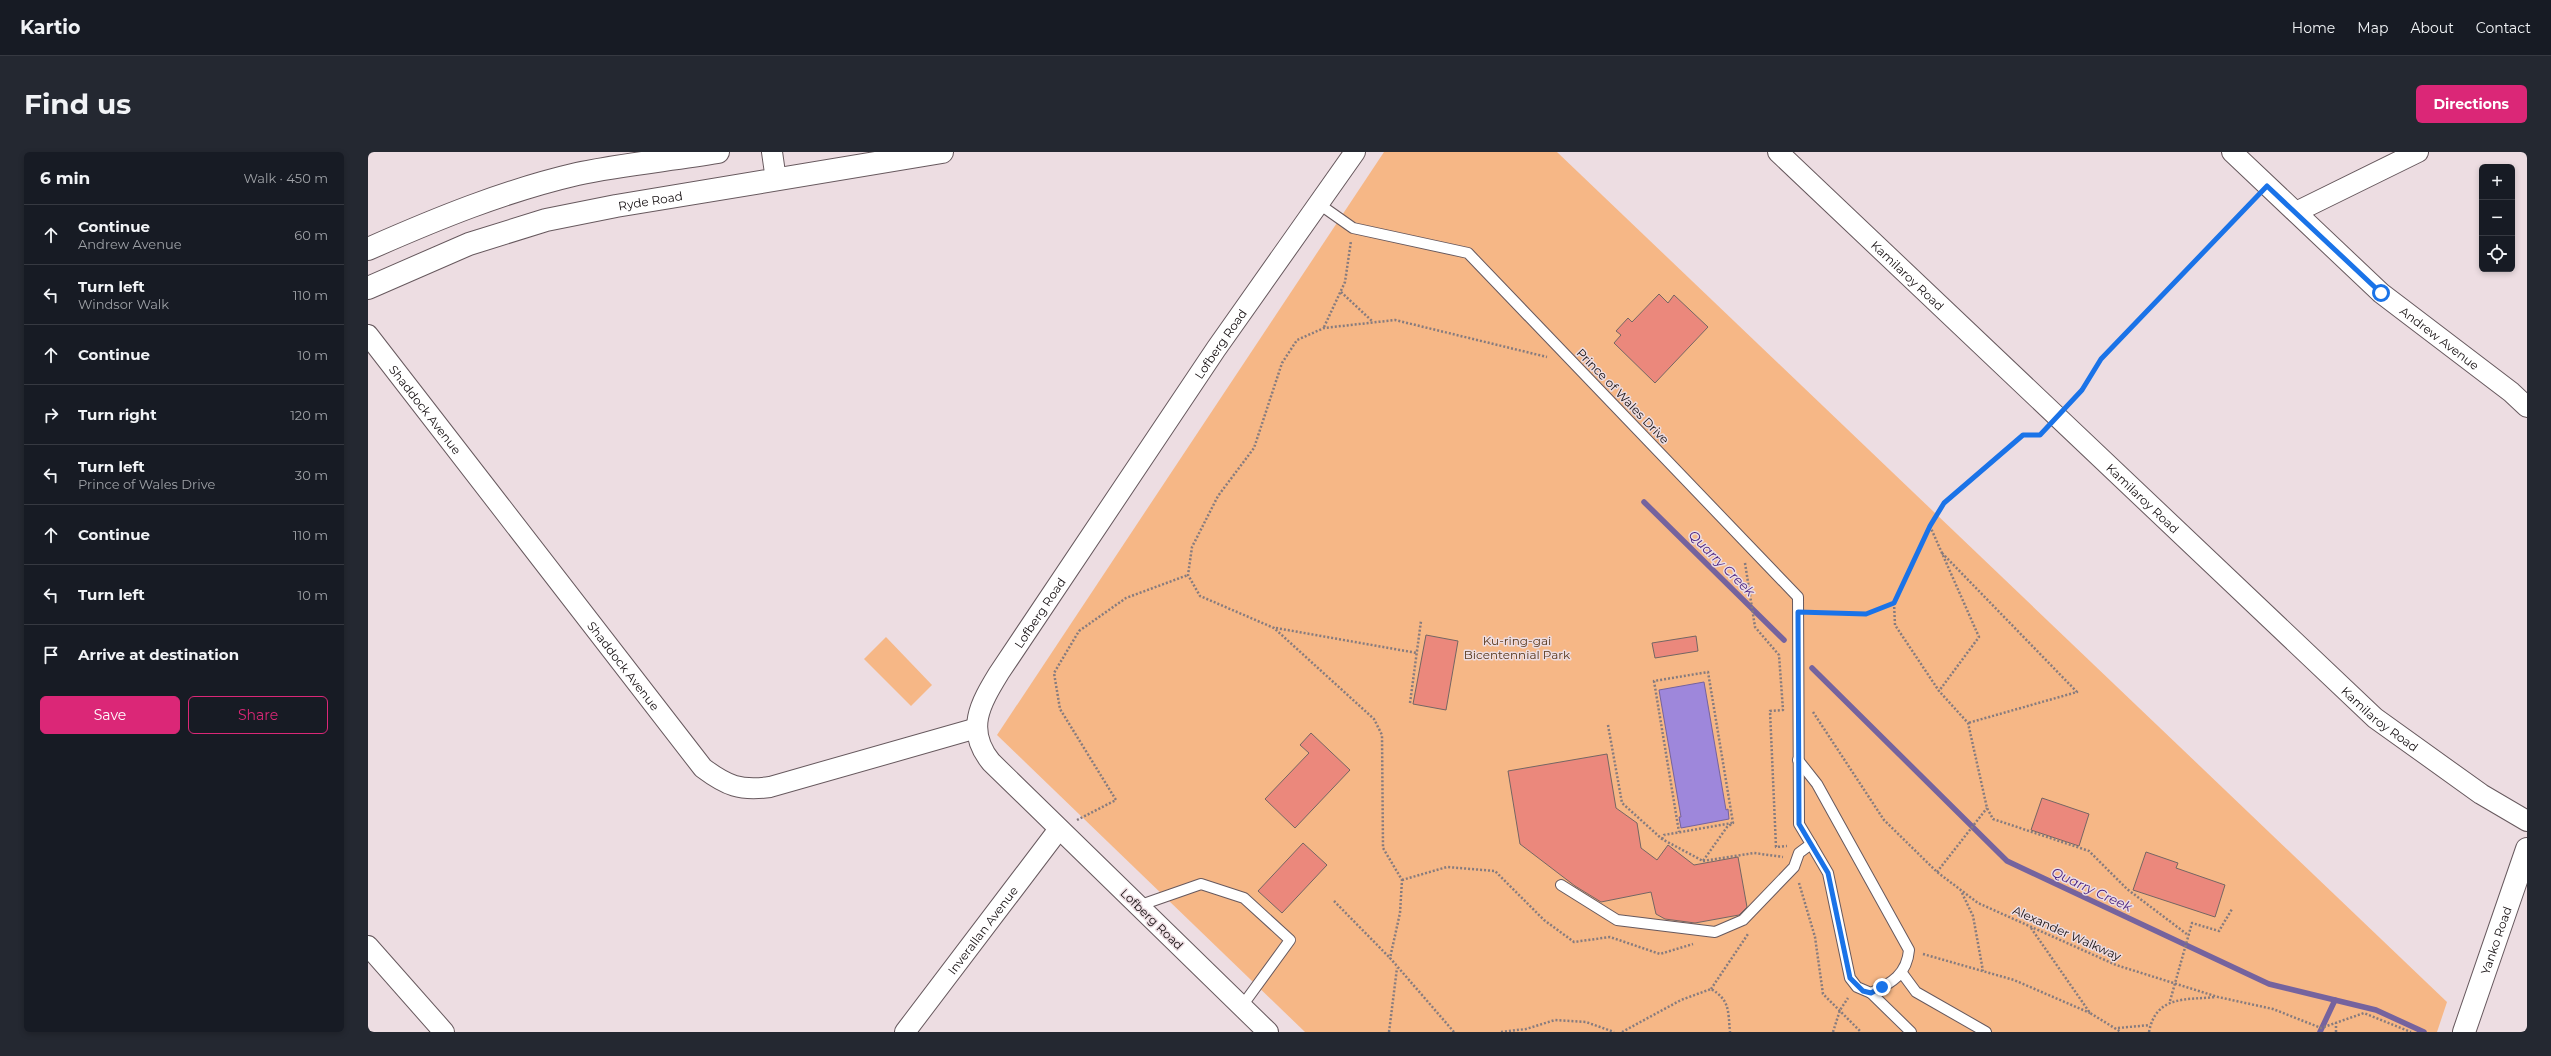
<!DOCTYPE html>
<html lang="en">
<head>
<meta charset="utf-8">
<style>
	body { margin:0; font-family:Montserrat,sans-serif; background:#242831; color:#f1f3f6 }
	.controls { position:absolute; right:12px; top:12px; display:grid; overflow:hidden; border-radius:6px; box-shadow:0 2px 6px #0003 }
	.controls button { width:36px; height:36px; display:grid; place-items:center; padding:0; border:0; border-bottom:1px solid #363941; background:#171b24; color:#f1f3f6; font:20px sans-serif }
	.stop { position:absolute; width:12px; height:12px; margin:-9px; border:3px solid #1a73e8; border-radius:50%; background:#fff }
	.stop.end { background:#1a73e8; border-color:#fff; box-shadow:0 1px 4px #0008 }
	.list { margin:0; padding:0; list-style:none }
	h2 { display:flex; justify-content:space-between; align-items:center; height:52px; margin:0; padding:0 16px; font-size:17px }
	h2 small { font-size:13px; font-weight:400; color:#9ea1a6 }
	.list li { display:grid; grid-template-columns:26px 1fr auto; gap:12px; align-items:center; box-sizing:border-box; height:60px; padding:0 16px; border-top:1px solid #363941 }
	.list b { display:block; font-size:15px; white-space:nowrap }
	.list p { margin:0; font-size:13px; white-space:nowrap; color:#9ea1a6 }
	.list em { font-size:13px; font-style:normal; color:#9ea1a6 }
	.actions { display:flex; gap:8px; padding:12px 16px }
	.actions a { flex:1; padding:9px 0; border:1px solid #db2777; border-radius:6px; text-align:center; font-size:14px; color:#db2777 }
	.actions .main { background:#db2777; color:#fff }
	.icon { flex:none; width:22px; height:22px; fill:none; stroke:currentColor; stroke-width:2; stroke-linecap:round; stroke-linejoin:round }
	.map { position:relative; flex:none; width:2159px; height:880px; overflow:hidden; border-radius:6px }
	header { display:flex; align-items:center; gap:24px; box-sizing:border-box; height:56px; padding:0 20px; background:#171b24; border-bottom:1px solid #363941 }
	header strong { font-size:19px }
	nav { display:flex; gap:22px; margin-inline-start:auto; font-size:14px }
	.intro { display:flex; align-items:center; justify-content:space-between; box-sizing:border-box; height:96px; padding:0 24px }
	h1 { margin:0; font-size:28px }
	.button { padding:10px 18px; border-radius:6px; background:#db2777; color:#fff; font-size:14px; font-weight:700 }
	main { display:flex; gap:24px; padding:0 24px }
	aside { flex:1; background:#171b24; border-radius:6px; box-shadow:0 2px 6px #0003 }
	.map>svg:first-child { display:block }
	.green { fill:#f6b786 }
	.water { fill:#9e87db; stroke:#75639e }
	.lines { fill:none; stroke-linecap:round; stroke-linejoin:round }
	.stream { stroke:#75639e; stroke-width:5.5 }
	.building { fill:#eb887c; stroke:#746663 }
	.lane-casing { stroke:#67595e; stroke-width:12 }
	.street-casing { stroke:#67595e; stroke-width:22 }
	.secondary-casing { stroke:#67595e; stroke-width:24 }
	.highway-casing { stroke:#67595e; stroke-width:24 }
	.path { stroke:#867b7e; stroke-width:2.5; stroke-dasharray:2 2; stroke-linecap:butt }
	.lane { stroke:#fff; stroke-width:10 }
	.street { stroke:#fff; stroke-width:20 }
	.secondary { stroke:#fff; stroke-width:22 }
	.highway { stroke:#fff; stroke-width:22 }
	.route { stroke:#1a73e8; stroke-width:5 }
	.labels { text-anchor:middle; dominant-baseline:central; stroke-width:3; stroke-linejoin:round; paint-order:stroke }
	.street-label { font-size:12px; fill:#150f11; stroke:#eddde2 }
	.park-label { font-size:12px; fill:#56361b; stroke:#eddde2 }
	.water-label { font-size:13px; font-style:italic; fill:#461e80; stroke:#eddde2 }
</style>
</head>
<body>
<header>
<strong>Kartio</strong>
<nav><a>Home</a><a>Map</a><a>About</a><a>Contact</a></nav>
</header>
<div class="intro"><h1>Find us</h1><a class="button">Directions</a></div>
<main>
<aside>
<h2>6 min<small>Walk · 450 m</small></h2>
<ul class="list">
<li><svg class="icon" aria-label="ahead" viewBox="0 0 24 24"><path d="M12 20V5M6 11l6-6 6 6"/></svg><div><b>Continue</b><p>Andrew Avenue</p></div><em>60 m</em></li>
<li><svg class="icon" aria-label="left" viewBox="0 0 24 24"><path d="M17 20v-9H6M10 6l-5 5 5 5"/></svg><div><b>Turn left</b><p>Windsor Walk</p></div><em>110 m</em></li>
<li><svg class="icon" aria-label="ahead" viewBox="0 0 24 24"><path d="M12 20V5M6 11l6-6 6 6"/></svg><div><b>Continue</b></div><em>10 m</em></li>
<li><svg class="icon" aria-label="right" viewBox="0 0 24 24"><path d="M7 20v-9h11M14 6l5 5-5 5"/></svg><div><b>Turn right</b></div><em>120 m</em></li>
<li><svg class="icon" aria-label="left" viewBox="0 0 24 24"><path d="M17 20v-9H6M10 6l-5 5 5 5"/></svg><div><b>Turn left</b><p>Prince of Wales Drive</p></div><em>30 m</em></li>
<li><svg class="icon" aria-label="ahead" viewBox="0 0 24 24"><path d="M12 20V5M6 11l6-6 6 6"/></svg><div><b>Continue</b></div><em>110 m</em></li>
<li><svg class="icon" aria-label="left" viewBox="0 0 24 24"><path d="M17 20v-9H6M10 6l-5 5 5 5"/></svg><div><b>Turn left</b></div><em>10 m</em></li>
<li><svg class="icon" aria-label="arrive" viewBox="0 0 24 24"><path d="M6 21V4h12l-3 4 3 4H6"/></svg><div><b>Arrive at destination</b></div></li>
</ul>
<div class="actions"><a class="main">Save</a><a>Share</a></div>
</aside>
<div class="map">
<svg width="2159" height="880" viewBox="0 0 2159 880">
	<rect width="100%" height="100%" fill="#eddde2"/>
	<!-- green -->
	<g class="green">
		<polygon points="1016,0 1189,0 2079,850 2069,880 937,880 629,583"/>
		<polygon points="518,485 564,533 543,554 496,507"/>
	</g>
	<!-- water -->
	<polygon class="water" points="1336,530 1358,658 1360,657 1361,667 1313,676 1311,665 1313,665 1291,538"/>
	<g class="lines">
		<!-- stream -->
		<g class="stream">
			<polyline points="1276,350 1416,488"/>
			<polyline points="1444,516 1639,709 1901,832 2008,858 2056,880"/>
			<polyline points="1952,880 1967,848"/>
		</g>
	</g>
	<!-- building -->
	<g class="building">
		<polygon points="1291,142 1300,151 1306,143 1340,175 1287,231 1246,191 1253,183 1248,179 1260,166 1264,170"/>
		<polygon points="1058,483 1090,489 1078,558 1045,552"/>
		<polygon points="1328,484 1330,499 1287,506 1284,491"/>
		<polygon points="943,581 982,618 927,676 897,647 941,601 932,593"/>
		<polygon points="1239,602 1248,656 1269,671 1273,696 1289,708 1300,693 1326,713 1370,705 1379,755 1371,763 1327,771 1297,767 1288,762 1283,740 1233,750 1207,734 1152,692 1140,619"/>
		<polygon points="1674,646 1721,662 1711,694 1663,678"/>
		<polygon points="935,691 959,713 914,761 890,739"/>
		<polygon points="1778,700 1810,711 1808,716 1857,733 1847,765 1765,738"/>
	</g>
	<g class="lines">
		<!-- lane casing -->
		<g class="lane-casing">
			<g id="lane">
				<polyline points="951,52 985,76 1100,101 1430,445 1431,672 1443,692 1431,701 1426,715 1375,768 1347,780 1249,768 1193,733"/>
				<path d="M1430,608l19,24 92,166c-2,24 -17,33 -38,43l-14,-6 -7,-9 -22,-105 -17,-29"/>
				<polyline points="770,754 833,732 876,746 922,788 874,854"/>
				<polyline points="1534,821 1548,840 1618,880"/>
				<polyline points="1503,841 1543,880"/>
			</g>
		</g>
		<!-- street casing -->
		<g class="street-casing">
			<g id="street">
				<polyline points="404,0 408,28"/>
				<path id="s1" d="M1410,0l597,566 106,76 46,27"/>
				<path id="s2" d="M1864,0l149,141 130,99 16,15"/>
				<polyline points="1928,60 2050,0"/>
				<path id="s3" d="M0,183l335,433c24,18 37,23 67,19l207,-59"/>
				<polyline points="0,794 76,880"/>
				<path id="s4" d="M537,880l154,-203"/>
				<path id="s5" d="M900,880l-277,-270c-26,-32 -11,-58 8,-89l217,-324 139,-197"/>
			</g>
		</g>
		<!-- secondary casing -->
		<g class="secondary-casing">
			<g id="secondary">
				<path id="s6" d="M2096,880l63,-183"/>
			</g>
		</g>
		<!-- highway casing -->
		<g class="highway-casing">
			<g id="highway">
				<path d="M0,97c68,-30 136,-58 209,-75 46,-10 94,-14 141,-22"/>
				<path id="s7" d="M0,136l101,-44 77,-24 70,-14 326,-54"/>
			</g>
		</g>
		<!-- path -->
		<g class="path">
			<polyline points="973,140 1004,169"/>
			<polyline points="956,175 977,130 983,89"/>
			<polyline points="1702,252 1714,238 1733,207 1887,47"/>
			<polyline points="1562,374 1611,485 1571,539"/>
			<polyline points="1574,401 1709,540 1600,571"/>
			<polyline points="1377,411 1387,475 1411,503 1415,558 1402,559 1408,695 1419,694"/>
			<polyline points="1526,451 1527,473 1571,539 1600,571 1619,656 1625,667 1721,699 1759,737 1820,783"/>
			<polyline points="1444,460 1498,462 1526,451 1562,374 1576,351 1655,283 1671,283 1676,278"/>
			<polyline points="908,476 1049,501"/>
			<polyline points="1042,551 1053,469"/>
			<polyline points="1445,560 1516,668 1569,720 1610,751 1748,813 1850,845 1905,857 1953,876 1996,861 2043,880"/>
			<polyline points="1240,573 1254,651 1294,687 1335,709 1359,675 1365,671 1340,520 1286,529 1311,680"/>
			<polyline points="709,668 748,648 692,557 686,521 711,479 758,446 820,423"/>
			<polyline points="1294,687 1296,683 1364,671"/>
			<polyline points="1335,709 1386,701 1415,705"/>
			<polyline points="1569,720 1619,656"/>
			<polyline points="1034,728 1079,715 1127,719 1176,768 1206,790 1242,785 1292,802 1325,792"/>
			<polyline points="1431,731 1447,785 1455,842 1493,880"/>
			<polyline points="1594,741 1605,764 1615,819"/>
			<polyline points="966,749 1022,806"/>
			<polyline points="1663,776 1722,861 1753,880"/>
			<polyline points="1555,802 1646,828 1722,861"/>
			<polyline points="1343,837 1380,782"/>
			<polyline points="1802,849 1824,771 1851,779 1864,757"/>
			<polyline points="1750,876 1782,873"/>
			<polyline points="1021,880 1029,816"/>
			<polyline points="1086,880 1022,806 1032,761 1034,728 1015,696 1014,583 1006,567 906,476 832,444 820,423 824,395 850,344 886,296 914,211 929,188 956,176 1027,168 1179,205"/>
			<polyline points="1133,880 1158,877 1187,868 1218,870 1246,880"/>
			<path d="M1254,880l59,-32 30,-11c19,11 17,22 19,43"/>
			<polyline points="1465,880 1472,858 1480,846"/>
			<path d="M1781,880c7,-37 37,-32 67,-35"/>
			<polyline points="1968,880 1968,871"/>
		</g>
		<!-- lane -->
		<use href="#lane" class="lane"/>
		<!-- street -->
		<use href="#street" class="street"/>
		<!-- secondary -->
		<use href="#secondary" class="secondary"/>
		<!-- highway -->
		<use href="#highway" class="highway"/>
	</g>
	<g class="lines">
		<!-- route -->
		<polyline class="route" points="1514,835 1503,841 1495,839 1482,826 1460,721 1431,672 1430,460 1498,462 1526,451 1562,374 1576,351 1655,283 1672,283 1714,238 1733,207 1899,34 2013,141"/>
	</g>
	<g class="labels">
		<!-- street labels -->
		<g class="street-label">
			<text stroke="none"><textPath href="#s7" startOffset="297">Ryde Road</textPath></text>
			<text stroke="none"><textPath href="#s1" startOffset="179">Kamilaroy Road</textPath></text>
			<text stroke="none"><textPath href="#s2" startOffset="279">Andrew Avenue</textPath></text>
			<text stroke="none"><textPath href="#s5" startOffset="881">Lofberg Road</textPath></text>
			<text transform="translate(1255 244) rotate(46)">Prince of Wales Drive</text>
			<text stroke="none"><textPath href="#s3" startOffset="94">Shaddock Avenue</textPath></text>
			<text stroke="none"><textPath href="#s1" startOffset="503">Kamilaroy Road</textPath></text>
			<text stroke="none"><textPath href="#s5" startOffset="557">Lofberg Road</textPath></text>
			<text stroke="none"><textPath href="#s3" startOffset="418">Shaddock Avenue</textPath></text>
			<text stroke="none"><textPath href="#s1" startOffset="827">Kamilaroy Road</textPath></text>
			<text transform="translate(784 767) rotate(44)">Lofberg Road</text>
			<text stroke="none"><textPath href="#s4" startOffset="128">Inverallan Avenue</textPath></text>
			<text transform="translate(1699 781) rotate(24)">Alexander Walkway</text>
			<text stroke="none"><textPath href="#s6" startOffset="97">Yanko Road</textPath></text>
		</g>
		<!-- park labels -->
		<g class="park-label">
			<text x="1149" y="488">Ku-ring-gai<tspan x="1149" dy="14">Bicentennial Park</tspan></text>
		</g>
		<!-- water labels -->
		<g class="water-label">
			<text transform="translate(1354 411) rotate(45)">Quarry Creek</text>
			<text transform="translate(1724 737) rotate(25)">Quarry Creek</text>
		</g>
	</g>
</svg>
<div class="controls">
<button>+</button>
<button>−</button>
<button><svg class="icon" aria-label="locate" viewBox="0 0 24 24"><circle cx="12" cy="12" r="6"/><path d="M12 2v4M12 18v4M2 12h4M18 12h4"/></svg></button>
</div>
<div class="stop" style="left:2013px;top:141px"></div>
<div class="stop end" style="left:1514px;top:835px"></div>
</div>
</main>
</body>
</html>
